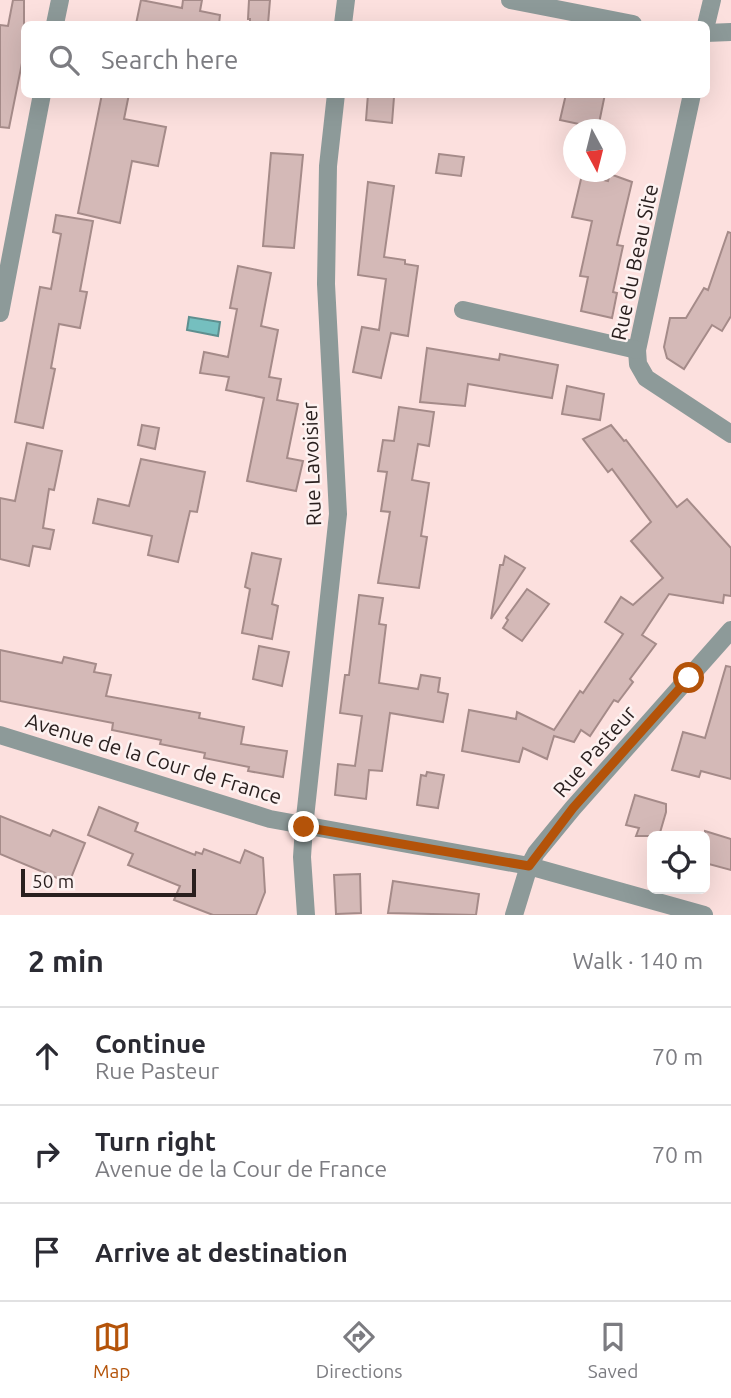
<!DOCTYPE html>
<html lang="en">
<head>
<meta charset="utf-8">
<style>
	body { margin:0; font-family:Ubuntu,sans-serif; background:#f7f7f7; color:#2b2b33 }
	.controls { position:absolute; right:21px; bottom:21px; display:grid; overflow:hidden; border-radius:10px; box-shadow:0 7px 28px #0002 }
	.controls button { width:63px; height:63px; display:grid; place-items:center; padding:0; border:0; border-bottom:2px solid #e1e1e2; background:#fff; color:#2b2b33; font:35px sans-serif }
	.compass { position:absolute; left:563px; top:119px; width:63px; height:63px; border-radius:50%; background:#fff; box-shadow:0 7px 28px #0002; rotate:173deg }
	.scale { position:absolute; left:21px; bottom:18px; width:175px; box-sizing:border-box; padding-left:7px; border:4px solid #291f1e; border-top:0; font-size:19px; line-height:24px; white-space:nowrap; color:#291f1e; -webkit-text-stroke:5px #fdf2f1; paint-order:stroke }
	.stop { position:absolute; width:21px; height:21px; margin:-16px; border:5px solid #b45309; border-radius:50%; background:#fff }
	.stop.end { background:#b45309; border-color:#fff; box-shadow:0 2px 7px #0008 }
	.list { margin:0; padding:0; list-style:none }
	h2 { display:flex; justify-content:space-between; align-items:center; height:91px; margin:0; padding:0 28px; font-size:30px }
	h2 small { font-size:23px; font-weight:400; color:#7c7c81 }
	.list li { display:grid; grid-template-columns:46px 1fr auto; gap:21px; align-items:center; box-sizing:border-box; height:98px; padding:0 28px; border-top:2px solid #e1e1e2 }
	.list b { display:block; font-size:26px; white-space:nowrap }
	.list p { margin:0; font-size:23px; white-space:nowrap; color:#7c7c81 }
	.list em { font-size:23px; font-style:normal; color:#7c7c81 }
	.icon { flex:none; width:38px; height:38px; fill:none; stroke:currentColor; stroke-width:2; stroke-linecap:round; stroke-linejoin:round }
	.map { position:relative; flex:none; width:731px; height:915px; overflow:hidden }
	.search { position:absolute; background:#fff; box-shadow:0 7px 28px #0002; left:21px; right:21px; top:21px; height:77px; display:flex; align-items:center; gap:18px; box-sizing:border-box; padding:0 24px; border-radius:10px; color:#7c7c81; font-size:26px }
	.sheet { height:385px; background:#fff }
	nav { display:flex; justify-content:space-around; align-items:center; box-sizing:border-box; height:98px; border-top:2px solid #e1e1e2; background:#fff; font-size:19px; color:#7c7c81 }
	nav a { display:grid; justify-items:center; gap:4px }
	nav .on { color:#b45309 }
	.map>svg:first-child { display:block }
	.water { fill:#75bfbf; stroke:#5e8f8f; stroke-width:2 }
	.building { fill:#d4b9b7; stroke:#a58b89; stroke-width:2 }
	.lines { fill:none; stroke-linecap:round; stroke-linejoin:round }
	.street { stroke:#8d9a99; stroke-width:18 }
	.route { stroke:#b45309; stroke-width:9 }
	.labels { text-anchor:middle; dominant-baseline:central; stroke-width:5; stroke-linejoin:round; paint-order:stroke }
	.street-label { font-size:21px; fill:#291f1e; stroke:#fdf2f1 }
</style>
</head>
<body>
<div class="map">
<svg width="731" height="915" viewBox="0 0 731 915">
	<rect width="100%" height="100%" fill="#fce0de"/>
	<!-- water -->
	<polygon class="water" points="189,317 220,322 218,336 187,330"/>
	<!-- building -->
	<g class="building">
		<polygon points="13,0 24,0 24,53 9,128 0,127 0,25 8,26"/>
		<polygon points="141,0 182,8 183,0 202,0 200,11 220,15 219,24 136,24"/>
		<polygon points="249,0 270,0 268,24 250,24 250,19 248,19"/>
		<polygon points="102,94 129,94 124,119 166,127 158,166 132,161 120,223 78,213"/>
		<polygon points="368,94 390,94 390,97 394,97 392,123 366,120"/>
		<polygon points="566,94 605,94 598,128 560,120"/>
		<polygon points="271,153 303,155 294,248 263,246"/>
		<polygon points="439,154 464,157 461,176 436,173"/>
		<polygon points="610,174 632,182 617,245 623,246 613,292 617,293 612,318 581,311 588,277 580,276 592,221 572,217 582,175 608,181"/>
		<polygon points="368,182 394,186 384,257 405,260 405,264 418,266 408,336 391,333 381,378 353,372 362,327 379,330 386,279 358,275"/>
		<polygon points="56,215 93,221 80,291 87,292 80,328 59,324 51,368 55,369 43,428 15,422 40,287 51,289 61,234 53,232"/>
		<polygon points="728,232 731,233 731,316 722,331 712,325 684,369 667,358 664,347 670,318 686,318 704,288 708,290"/>
		<polygon points="238,266 271,273 261,326 278,330 269,377 281,379 277,400 298,404 287,458 303,461 296,491 247,481 264,398 226,390 229,377 200,373 204,352 228,357 237,309 230,308"/>
		<polygon points="427,348 499,360 500,354 558,365 552,398 468,384 465,406 420,402"/>
		<polygon points="567,386 604,394 600,420 562,414"/>
		<polygon points="399,407 434,412 429,446 418,444 412,480 429,483 421,536 427,537 419,588 378,583 390,512 381,511 387,472 378,471 383,440 394,441"/>
		<polygon points="142,425 159,428 155,449 138,445"/>
		<polygon points="611,425 624,441 626,440 677,507 687,499 731,548 731,596 724,595 723,603 669,594 642,635 656,644 630,679 633,682 618,702 614,700 590,736 581,730 574,742 554,736 547,759 523,748 519,762 462,751 469,710 516,719 517,712 554,730 580,691 583,693 623,634 605,622 621,597 633,605 663,578 631,541 651,522 612,469 608,472 583,439"/>
		<polygon points="27,443 62,451 54,490 49,489 43,528 54,530 50,549 33,546 29,566 0,559 0,498 15,501"/>
		<polygon points="141,459 205,472 197,512 190,511 178,562 148,555 152,536 93,523 98,499 129,506"/>
		<polygon points="252,553 281,559 272,604 278,606 272,639 242,633 250,589 245,587"/>
		<polygon points="505,556 525,568 491,619 500,565 503,565"/>
		<polygon points="527,589 549,604 522,641 503,628 508,620 506,618"/>
		<polygon points="359,595 383,598 379,624 386,625 379,683 418,689 421,675 440,678 438,692 448,694 443,722 390,713 382,771 369,770 366,799 335,795 338,764 355,766 362,716 340,713 345,675 349,675"/>
		<polygon points="259,646 289,652 282,686 253,679"/>
		<polygon points="0,650 62,663 64,657 96,664 94,672 111,675 106,696 200,713 199,718 244,727 241,744 287,751 283,777 248,771 249,767 204,758 205,753 160,744 161,740 112,730 113,723 0,701"/>
		<polygon points="726,666 731,667 731,779 701,771 699,777 672,770 683,732 705,738"/>
		<polygon points="427,772 444,775 438,808 417,805 421,775 426,776"/>
		<polygon points="635,795 666,804 666,812 659,836 636,836 639,828 626,825"/>
		<polygon points="99,807 138,823 135,831 195,855 196,852 202,854 204,849 240,863 245,850 263,858 265,892 256,915 213,915 174,900 180,886 128,865 133,854 88,835"/>
		<polygon points="0,816 50,836 53,830 85,843 69,883 0,854"/>
		<polygon points="705,831 731,839 731,870 705,863"/>
		<polygon points="360,874 361,913 336,914 334,875"/>
		<polygon points="393,881 479,894 476,915 388,913"/>
	</g>
	<g class="lines">
		<!-- street -->
		<g class="street">
			<polyline points="510,0 633,24"/>
			<polyline points="55,24 60,0"/>
			<polyline points="343,24 346,0"/>
			<polyline points="706,25 712,0"/>
			<polyline points="706,33 731,32"/>
			<polyline points="692,94 637,350 638,364 646,378 731,434"/>
			<polyline points="463,310 637,350"/>
			<polyline points="0,313 42,94"/>
			<polyline points="0,735 270,819 529,866 704,915"/>
			<polyline points="306,915 302,857 304,827 338,514 326,284 328,166 336,94"/>
			<polyline points="514,915 529,866 536,853 573,808 731,630"/>
		</g>
	</g>
	<g class="lines">
		<!-- route -->
		<polyline class="route" points="304,827 529,866 573,808 689,678"/>
	</g>
	<g class="labels">
		<!-- street labels -->
		<g class="street-label">
			<text transform="translate(634 262) rotate(-78)">Rue du Beau Site</text>
			<text transform="translate(311 464) rotate(-92)">Rue Lavoisier</text>
			<text transform="translate(594 751) rotate(-49)">Rue Pasteur</text>
			<text transform="translate(154 758) rotate(17)">Avenue de la Cour de France</text>
		</g>
	</g>
</svg>
<div class="controls">
<button><svg class="icon" aria-label="locate" viewBox="0 0 24 24"><circle cx="12" cy="12" r="6"/><path d="M12 2v4M12 18v4M2 12h4M18 12h4"/></svg></button>
</div>
<svg class="compass" viewBox="-18 -18 36 36"><path d="M0-13l5 13h-10z" fill="#e53935"/><path d="M0 13l5-13h-10z" fill="#7c7c81"/></svg>
<div class="scale">50 m</div>
<div class="stop" style="left:689px;top:678px"></div>
<div class="stop end" style="left:304px;top:827px"></div>
<div class="search"><svg class="icon" aria-label="search" viewBox="0 0 24 24"><circle cx="10" cy="10" r="6"/><path d="M15 15l6 6"/></svg>Search here</div>
</div>
<section class="sheet">
<h2>2 min<small>Walk · 140 m</small></h2>
<ul class="list">
<li><svg class="icon" aria-label="ahead" viewBox="0 0 24 24"><path d="M12 20V5M6 11l6-6 6 6"/></svg><div><b>Continue</b><p>Rue Pasteur</p></div><em>70 m</em></li>
<li><svg class="icon" aria-label="right" viewBox="0 0 24 24"><path d="M7 20v-9h11M14 6l5 5-5 5"/></svg><div><b>Turn right</b><p>Avenue de la Cour de France</p></div><em>70 m</em></li>
<li><svg class="icon" aria-label="arrive" viewBox="0 0 24 24"><path d="M6 21V4h12l-3 4 3 4H6"/></svg><div><b>Arrive at destination</b></div></li>
</ul>
</section>
<nav>
<a class="on"><svg class="icon" aria-label="map" viewBox="0 0 24 24"><path d="M3 6l6-2 6 2 6-2v14l-6 2-6-2-6 2zM9 4v14M15 6v14"/></svg>Map</a>
<a><svg class="icon" aria-label="directions" viewBox="0 0 24 24"><path d="M12 3l9 9-9 9-9-9zM9 14v-3h6M13 9l2 2-2 2"/></svg>Directions</a>
<a><svg class="icon" aria-label="saved" viewBox="0 0 24 24"><path d="M7 4h10v16l-5-4-5 4z"/></svg>Saved</a>
</nav>
</body>
</html>
